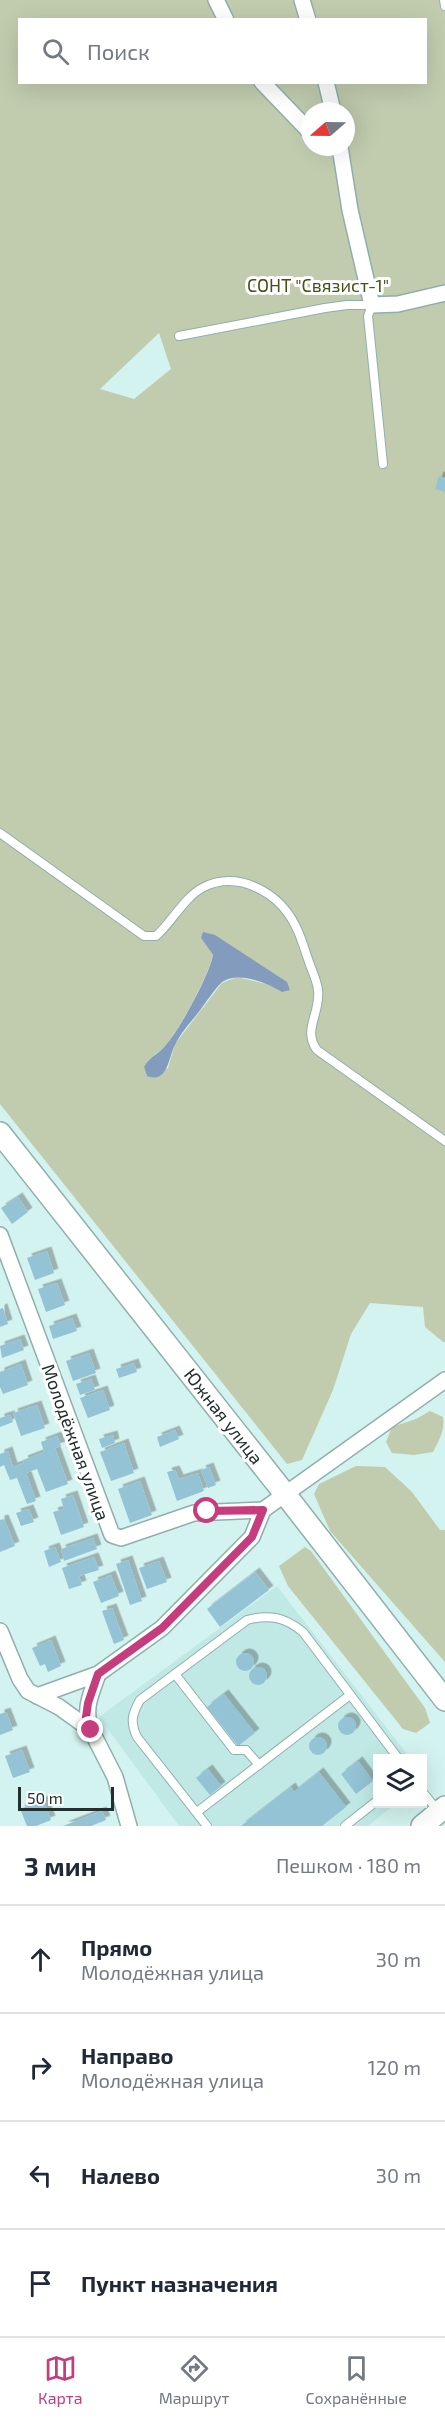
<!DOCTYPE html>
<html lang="ru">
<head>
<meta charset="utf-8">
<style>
	body { margin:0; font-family:"Exo 2",sans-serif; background:#f2f2f3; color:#1f2937 }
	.controls { position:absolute; right:18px; bottom:18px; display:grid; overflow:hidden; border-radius:0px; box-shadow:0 6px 24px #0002 }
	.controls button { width:54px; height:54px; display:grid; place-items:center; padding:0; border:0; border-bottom:2px solid #e0e1e3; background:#fff; color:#1f2937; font:30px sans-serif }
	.compass { position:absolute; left:301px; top:102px; width:54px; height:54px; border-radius:50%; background:#fff; box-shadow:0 6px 24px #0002; rotate:250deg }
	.scale { position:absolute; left:18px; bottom:15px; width:96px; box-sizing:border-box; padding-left:6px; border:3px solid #222f2e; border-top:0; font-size:16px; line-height:21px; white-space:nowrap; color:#222f2e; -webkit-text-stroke:4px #fff; paint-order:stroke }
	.stop { position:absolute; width:18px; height:18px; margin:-14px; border:4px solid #c53d7c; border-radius:50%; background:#fff }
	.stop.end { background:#c53d7c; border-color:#fff; box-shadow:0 2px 6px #0008 }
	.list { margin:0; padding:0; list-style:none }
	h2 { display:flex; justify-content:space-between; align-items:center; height:78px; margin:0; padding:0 24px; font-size:26px }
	h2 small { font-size:20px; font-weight:400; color:#747a83 }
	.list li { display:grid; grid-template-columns:39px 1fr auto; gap:18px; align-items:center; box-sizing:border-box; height:108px; padding:0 24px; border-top:2px solid #e0e1e3 }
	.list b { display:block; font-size:22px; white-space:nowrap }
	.list p { margin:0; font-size:20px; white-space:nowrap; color:#747a83 }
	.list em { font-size:20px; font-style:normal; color:#747a83 }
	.icon { flex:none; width:33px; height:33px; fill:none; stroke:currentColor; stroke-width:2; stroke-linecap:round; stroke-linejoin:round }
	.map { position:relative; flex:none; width:445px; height:1826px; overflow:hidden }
	.search { position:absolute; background:#fff; box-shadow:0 6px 24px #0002; left:18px; right:18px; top:18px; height:66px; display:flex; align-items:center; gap:15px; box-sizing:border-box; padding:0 21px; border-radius:0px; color:#747a83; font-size:22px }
	.sheet { height:510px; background:#fff }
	nav { display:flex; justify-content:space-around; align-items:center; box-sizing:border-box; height:84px; border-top:2px solid #e0e1e3; background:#fff; font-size:16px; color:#747a83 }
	nav a { display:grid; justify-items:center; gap:3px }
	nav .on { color:#c53d7c }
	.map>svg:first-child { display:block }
	.built { fill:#c0e9e5 }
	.green { fill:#c1cbae; fill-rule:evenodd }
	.water { fill:#839cbd }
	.building { fill:#93c3d5; filter:url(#shadow) }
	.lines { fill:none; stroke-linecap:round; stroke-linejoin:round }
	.lane-casing { stroke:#90afac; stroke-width:10 }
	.street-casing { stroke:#90afac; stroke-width:18 }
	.secondary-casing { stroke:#90afac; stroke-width:24 }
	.lane { stroke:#fff; stroke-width:8 }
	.street { stroke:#fff; stroke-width:15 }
	.secondary { stroke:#fff; stroke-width:21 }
	.route { stroke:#c53d7c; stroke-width:8 }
	.labels { text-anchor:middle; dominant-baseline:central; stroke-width:6; stroke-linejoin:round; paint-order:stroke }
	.park-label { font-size:18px; fill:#435316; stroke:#fff }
	.street-label { font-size:18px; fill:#222f2e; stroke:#fff }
</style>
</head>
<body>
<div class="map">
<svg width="445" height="1826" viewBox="0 0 445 1826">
	<defs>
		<filter id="shadow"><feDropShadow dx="4.5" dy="-4.5" stdDeviation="0" flood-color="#0004"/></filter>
	</defs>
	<rect width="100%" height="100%" fill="#d3f3f0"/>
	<!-- built -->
	<polygon class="built" points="277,1586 410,1758 378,1758 378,1804 395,1804 368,1826 179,1826 99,1717"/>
	<!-- green -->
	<g class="green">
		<path d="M0,0h445v1342h-2l-18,-15 -2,-20 -53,-4 -19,31 -18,56 -31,70 -15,4 -287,-360zM20,20h406v62h-406zM310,111h36v36h-36zM159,333l12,36 -37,30 -34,-10zM201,938l82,54 -13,-7 -33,-8 -15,6 -47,61 -7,24 -21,8 -3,-9c6,-11 12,-12 20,-20 14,-15 45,-72 49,-92z"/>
		<path d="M430,1411l13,6c2,14 -4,23 -10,35l-19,3 -22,-2 -6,-11 6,-15 24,-8z"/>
		<polygon points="356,1466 385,1467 412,1492 440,1530 445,1530 445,1662 330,1531 314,1494 319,1484"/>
		<polygon points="305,1547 311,1551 425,1708 430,1723 416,1733 403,1729 288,1586 279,1566"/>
	</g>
	<!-- water -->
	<path class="water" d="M203,932l12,3 72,47 3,8 -8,2c-15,-9 -45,-22 -61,-9 -7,7 -14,18 -20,26 -8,11 -19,22 -25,34 -8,13 -7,41 -29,33l-3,-9c6,-11 12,-11 20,-20 14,-14 46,-73 49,-92l-12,-17z"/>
	<!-- building -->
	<g class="building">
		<polygon points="439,476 445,478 445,492 435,489"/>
		<polygon points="18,1197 28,1212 12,1224 1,1208"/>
		<polygon points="47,1251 54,1273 35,1280 27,1258"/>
		<polygon points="57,1283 65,1305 46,1312 38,1289"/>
		<polygon points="3,1308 8,1324 0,1327 0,1309"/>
		<polygon points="72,1318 77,1331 53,1339 49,1326"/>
		<polygon points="20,1339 24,1350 2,1358 0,1346"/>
		<polygon points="89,1353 96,1373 73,1381 66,1361"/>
		<polygon points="134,1363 137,1372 119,1378 116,1369"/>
		<polygon points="21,1364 28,1385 3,1394 0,1387 0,1372"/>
		<polygon points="91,1379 95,1390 80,1395 76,1384"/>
		<polygon points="103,1390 110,1410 88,1418 80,1398"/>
		<polygon points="37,1405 45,1428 21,1436 13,1413"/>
		<polygon points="10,1415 13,1422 0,1427 0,1418"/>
		<polygon points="175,1430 179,1439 160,1447 157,1437"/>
		<polygon points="113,1435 115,1443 102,1448 99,1439"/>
		<polygon points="57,1436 61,1446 55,1448 68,1484 46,1492 37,1469 26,1473 36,1501 27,1504 17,1478 10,1480 4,1465 0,1467 0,1454 8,1451 13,1467 24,1463 23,1460 44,1452 41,1442"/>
		<polygon points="124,1443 134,1473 111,1481 100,1452"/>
		<polygon points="209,1467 216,1485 208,1488 201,1470"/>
		<polygon points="175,1470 179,1479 198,1473 204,1491 177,1501 167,1472"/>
		<polygon points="140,1481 152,1515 130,1523 118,1489"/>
		<polygon points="73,1495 84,1527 61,1535 53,1512 64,1509 61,1499"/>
		<polygon points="29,1509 34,1522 21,1526 16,1513"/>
		<polygon points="4,1519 15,1546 0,1552 0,1520"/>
		<polygon points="93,1538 97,1549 64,1561 61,1549"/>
		<polygon points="55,1547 61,1562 49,1567 44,1551"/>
		<polygon points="94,1557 99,1570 79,1576 82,1585 69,1589 62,1568"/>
		<polygon points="128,1560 142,1601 130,1605 116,1564"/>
		<polygon points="159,1561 167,1582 147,1589 139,1568"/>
		<polygon points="255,1572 269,1590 220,1627 207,1609"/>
		<polygon points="111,1575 119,1596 101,1603 93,1582"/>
		<polygon points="112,1608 124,1640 114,1644 102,1611"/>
		<polygon points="51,1640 61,1666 48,1672 45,1664 40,1666 32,1648"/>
		<circle cx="245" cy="1662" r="9"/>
		<circle cx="258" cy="1676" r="9"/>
		<polygon points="224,1694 255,1733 238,1746 207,1707"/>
		<polygon points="6,1712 13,1730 0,1735 0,1714"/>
		<circle cx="347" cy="1726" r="9"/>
		<circle cx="318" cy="1746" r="9"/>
		<polygon points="22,1750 30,1772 13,1778 5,1756"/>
		<polygon points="358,1761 373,1781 356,1794 341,1774"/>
		<polygon points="208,1769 221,1786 210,1795 196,1778"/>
		<polygon points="319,1772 346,1807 322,1826 241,1826 291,1787 294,1792"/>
		<polygon points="43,1800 51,1820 36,1826 27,1826 20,1809"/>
		<polygon points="102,1811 106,1820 91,1826 63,1826"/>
	</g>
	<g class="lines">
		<!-- lane casing -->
		<g class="lane-casing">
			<g id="lane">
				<polyline points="444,0 445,6"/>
				<polyline points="179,336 325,308 347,305 372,305 368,316 383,464"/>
				<path d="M0,833l144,103h12c16,-14 29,-40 48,-49 35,-17 75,6 91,38 6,11 9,23 13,34 3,10 9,21 10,31 3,23 -16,40 -1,60l128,91"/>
				<polyline points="175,1674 234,1750 246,1750 259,1765"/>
				<polyline points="422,1791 438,1811"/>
				<polyline points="197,1812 350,1695"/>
				<path d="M207,1826l-70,-89c-7,-15 -5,-23 3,-37l107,-80c22,-6 38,-3 56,12l95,126"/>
				<polyline points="345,1826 378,1800"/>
			</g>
		</g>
		<!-- street casing -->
		<g class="street-casing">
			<g id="street">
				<polyline points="216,0 226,20"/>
				<polyline points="302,0 308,20"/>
				<polyline points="262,82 310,132"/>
				<polyline points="326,82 333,111"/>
				<polyline points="340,147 350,210 372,305 398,304 445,293"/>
				<polyline points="0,1235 112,1535 121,1538 194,1513 263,1510"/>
				<polyline points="0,1631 20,1679 28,1691 59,1707 91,1730 115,1777 129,1826"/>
				<polyline points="37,1696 98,1674 162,1628 252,1537 263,1510 445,1380"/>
				<path d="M91,1730c-8,-22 0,-35 7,-56"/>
			</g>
		</g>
		<!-- secondary casing -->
		<g class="secondary-casing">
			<g id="secondary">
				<polyline points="0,1133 285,1494 445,1700"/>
				<polyline points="422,1826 445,1807"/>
			</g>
		</g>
		<!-- lane -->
		<use href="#lane" class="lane"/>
		<!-- street -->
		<use href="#street" class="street"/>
		<!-- secondary -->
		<use href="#secondary" class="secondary"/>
	</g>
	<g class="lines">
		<!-- route -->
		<polyline class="route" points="91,1730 86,1717 88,1703 98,1674 162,1628 252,1537 263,1510 207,1511"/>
	</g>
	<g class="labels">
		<!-- park labels -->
		<g class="park-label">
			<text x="318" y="285">СОНТ "Связист-1"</text>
		</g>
		<!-- street labels -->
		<g class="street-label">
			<text transform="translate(224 1416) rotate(52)">Южная улица</text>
			<text transform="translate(76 1442) rotate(70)">Молодёжная улица</text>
		</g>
	</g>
</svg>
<div class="controls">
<button><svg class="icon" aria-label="layers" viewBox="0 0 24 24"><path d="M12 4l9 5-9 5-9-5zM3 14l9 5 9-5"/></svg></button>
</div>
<svg class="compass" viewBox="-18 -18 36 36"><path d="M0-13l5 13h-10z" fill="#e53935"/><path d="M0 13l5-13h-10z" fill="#747a83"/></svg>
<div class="scale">50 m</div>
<div class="stop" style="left:207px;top:1511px"></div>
<div class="stop end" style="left:91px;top:1730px"></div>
<div class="search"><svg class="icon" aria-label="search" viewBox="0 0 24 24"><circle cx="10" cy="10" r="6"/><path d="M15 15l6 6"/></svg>Поиск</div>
</div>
<section class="sheet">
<h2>3 мин<small>Пешком · 180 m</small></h2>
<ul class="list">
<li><svg class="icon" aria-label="ahead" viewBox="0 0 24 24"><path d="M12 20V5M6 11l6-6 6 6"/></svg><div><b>Прямо</b><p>Молодёжная улица</p></div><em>30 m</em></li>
<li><svg class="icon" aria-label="right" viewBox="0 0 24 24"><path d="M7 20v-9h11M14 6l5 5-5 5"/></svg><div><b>Направо</b><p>Молодёжная улица</p></div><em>120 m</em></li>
<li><svg class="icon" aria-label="left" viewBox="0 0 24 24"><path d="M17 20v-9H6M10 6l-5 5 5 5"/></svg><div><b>Налево</b></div><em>30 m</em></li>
<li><svg class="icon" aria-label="arrive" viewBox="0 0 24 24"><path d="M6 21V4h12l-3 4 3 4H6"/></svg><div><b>Пункт назначения</b></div></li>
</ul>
</section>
<nav>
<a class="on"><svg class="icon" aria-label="map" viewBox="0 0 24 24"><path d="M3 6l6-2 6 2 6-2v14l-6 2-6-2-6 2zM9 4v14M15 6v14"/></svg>Карта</a>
<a><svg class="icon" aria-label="directions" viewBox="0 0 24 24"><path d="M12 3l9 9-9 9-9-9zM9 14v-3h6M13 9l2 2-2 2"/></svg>Маршрут</a>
<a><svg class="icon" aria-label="saved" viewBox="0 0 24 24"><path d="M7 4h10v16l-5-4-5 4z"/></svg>Сохранённые</a>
</nav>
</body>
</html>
